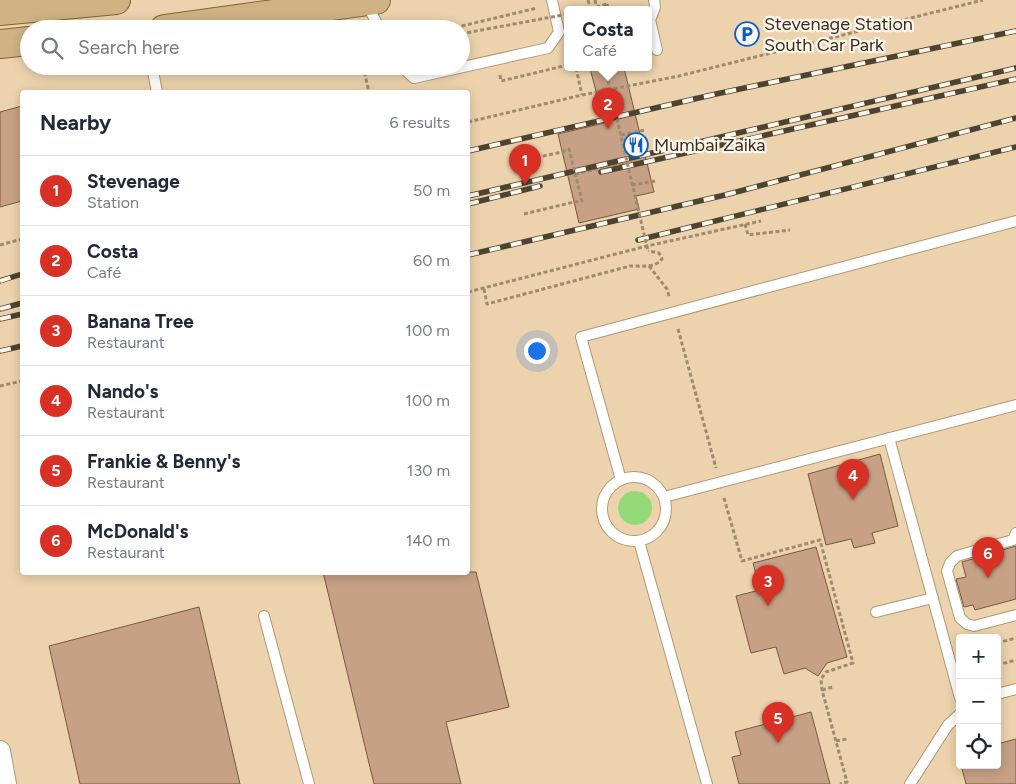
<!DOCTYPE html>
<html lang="en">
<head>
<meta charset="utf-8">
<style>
	body { margin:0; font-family:Figtree,sans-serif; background:#f2f2f3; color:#1f2937 }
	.controls { position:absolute; right:15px; bottom:15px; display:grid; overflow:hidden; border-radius:5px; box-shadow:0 2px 12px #0003 }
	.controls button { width:45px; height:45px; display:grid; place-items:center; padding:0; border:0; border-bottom:1px solid #e0e1e3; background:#fff; color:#1f2937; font:25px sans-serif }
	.you { position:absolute; left:536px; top:350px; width:18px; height:18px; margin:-12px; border:4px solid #fff; border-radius:50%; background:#1a73e8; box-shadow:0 0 0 8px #1a73e833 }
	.badge { display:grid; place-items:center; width:32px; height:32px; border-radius:50%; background:#d93025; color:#fff; font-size:16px; font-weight:700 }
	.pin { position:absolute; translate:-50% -41px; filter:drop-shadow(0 1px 2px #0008) }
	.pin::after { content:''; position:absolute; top:26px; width:18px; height:15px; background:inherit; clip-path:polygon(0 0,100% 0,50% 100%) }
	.popup { position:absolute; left:564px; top:6px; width:88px; height:65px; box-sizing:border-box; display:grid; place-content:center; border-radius:5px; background:#fff; filter:drop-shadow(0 1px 4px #0005); font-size:16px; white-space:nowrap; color:#747a83 }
	.popup b { font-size:19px; color:#1f2937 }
	.popup::after { content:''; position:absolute; left:50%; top:100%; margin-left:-10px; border:10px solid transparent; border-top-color:#fff }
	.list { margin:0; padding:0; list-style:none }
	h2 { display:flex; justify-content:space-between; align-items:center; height:65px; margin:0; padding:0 20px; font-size:21px }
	h2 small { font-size:16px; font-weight:400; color:#747a83 }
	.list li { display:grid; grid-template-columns:32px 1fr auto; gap:15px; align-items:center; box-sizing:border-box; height:70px; padding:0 20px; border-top:1px solid #e0e1e3 }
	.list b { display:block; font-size:19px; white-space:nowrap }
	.list p { margin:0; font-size:16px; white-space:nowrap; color:#747a83 }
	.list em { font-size:16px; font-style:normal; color:#747a83 }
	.icon { flex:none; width:28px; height:28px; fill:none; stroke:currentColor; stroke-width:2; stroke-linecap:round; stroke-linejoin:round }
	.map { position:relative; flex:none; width:1016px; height:784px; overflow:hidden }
	.search { position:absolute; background:#fff; box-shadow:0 2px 12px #0003; left:20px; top:20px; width:450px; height:55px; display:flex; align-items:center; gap:12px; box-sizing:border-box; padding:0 18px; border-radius:28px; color:#747a83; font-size:19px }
	.panel { position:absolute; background:#fff; box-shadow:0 2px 12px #0003; left:20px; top:90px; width:450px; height:485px; border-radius:5px }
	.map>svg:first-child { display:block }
	.green { fill:#95da79 }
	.building { fill:#c6a186; stroke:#79583f }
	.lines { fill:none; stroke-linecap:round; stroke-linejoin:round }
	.service-casing { stroke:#b09773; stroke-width:12 }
	.minor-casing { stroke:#b09773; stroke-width:22 }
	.primary-casing { stroke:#85642d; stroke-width:30 }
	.path { stroke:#9e8b6f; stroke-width:3; stroke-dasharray:4 2.5; stroke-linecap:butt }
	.service { stroke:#fff; stroke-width:10 }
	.minor { stroke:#fff; stroke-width:20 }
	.primary { stroke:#cfb385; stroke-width:28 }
	.rail-casing { stroke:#4e4331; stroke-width:5.5 }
	.rail { stroke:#fff7eb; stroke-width:4; stroke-dasharray:11; stroke-linecap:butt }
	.path-bridge { stroke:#9e8b6f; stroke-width:3; stroke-dasharray:4 2.5; stroke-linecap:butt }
	.labels { text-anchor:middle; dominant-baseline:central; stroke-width:4.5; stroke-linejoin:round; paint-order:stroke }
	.poi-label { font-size:18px; fill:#382e1f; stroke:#fff7eb; text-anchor:start }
</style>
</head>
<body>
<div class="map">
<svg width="1016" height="784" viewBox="0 0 1016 784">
	<rect width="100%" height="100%" fill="#edd3ad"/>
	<!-- green -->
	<circle class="green" cx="635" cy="508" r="17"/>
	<!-- building -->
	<g class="building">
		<polygon points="590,68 624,68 654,192 636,196 639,209 579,223 558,134 604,123"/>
		<polygon points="22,106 22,201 0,207 0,112"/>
		<polygon points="880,454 898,526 872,533 875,543 854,548 851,539 826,545 808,474"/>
		<polygon points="1016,546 1016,599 975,610 973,605 964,607 956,579 966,577 962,562"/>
		<polygon points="816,547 847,657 827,663 818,676 805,668 784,674 776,647 751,653 736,596 760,590 753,563"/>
		<polygon points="323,572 476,572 509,707 446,722 461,784 374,784"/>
		<polygon points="199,607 240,784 80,784 49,646"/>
		<polygon points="811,712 830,784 739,784 732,757 741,755 735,732"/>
		<polygon points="1016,739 1016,784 966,784 961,765 997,765 997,744"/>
	</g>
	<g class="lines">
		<!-- service casing -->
		<g class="service-casing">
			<g id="service">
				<polyline points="654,0 655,7 650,20 657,50"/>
				<polyline points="366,3 380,29"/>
				<polyline points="152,66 157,92"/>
				<polyline points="401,66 414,78 548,48 559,32 552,0"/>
				<polyline points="889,438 960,698"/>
				<circle cx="634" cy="509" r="32"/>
				<polyline points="621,480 581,337 1016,221"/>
				<polyline points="664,497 1016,405"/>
				<polyline points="1016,533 1013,540 957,556 950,563 947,571 960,618 967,624 974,626 1016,615"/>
				<polyline points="639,541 707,784"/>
				<polyline points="876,612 933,598"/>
				<polyline points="264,616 309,784"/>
				<polyline points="997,694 1016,689"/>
				<polyline points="910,784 948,725 960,714"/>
			</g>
		</g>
		<!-- minor casing -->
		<g class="minor-casing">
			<polyline id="minor" points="0,751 6,784"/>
		</g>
		<!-- primary casing -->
		<g class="primary-casing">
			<g id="primary">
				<polyline points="0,11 116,0"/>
				<polyline points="164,29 376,0"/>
				<polyline points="0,44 29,41"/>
			</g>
		</g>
		<!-- path -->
		<g class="path">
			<polyline points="588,0 591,10"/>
			<polyline points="595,0 597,10"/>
			<polyline points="607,4 608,10"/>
			<polyline points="584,10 590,9"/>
			<polyline points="449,29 537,8"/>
			<polyline points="461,34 487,29"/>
			<polyline points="363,66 369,92"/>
			<polyline points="576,68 582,95"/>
			<polyline points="500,75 501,81 568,65"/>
			<polyline points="468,122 582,95 679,76 983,0"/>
			<polyline points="621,135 645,130"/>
			<polyline points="511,163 562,152"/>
			<polyline points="575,174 627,162"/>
			<polyline points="632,185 655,181"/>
			<polyline points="524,214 574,202"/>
			<polyline points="745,224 748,235 790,230"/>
			<polyline points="0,245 22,239"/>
			<polyline points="649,266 667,289 669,296"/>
			<path d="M484,289l3,15 143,-38c10,0 26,2 32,-7l-3,-6 -11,-2"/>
			<polyline points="468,292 647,246 761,221"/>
			<polyline points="678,329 716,468"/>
			<polyline points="0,386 22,381"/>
			<polyline points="724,498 742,561 820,540 853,663 826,672 821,679 822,690 847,782 840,784"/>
			<polyline points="997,643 1016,638"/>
			<polyline points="997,665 1016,660"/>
			<polyline points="822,690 833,687"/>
			<polyline points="836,741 847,739"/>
		</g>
		<!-- service -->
		<use href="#service" class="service"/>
		<!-- minor -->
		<use href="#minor" class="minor"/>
		<!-- primary -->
		<use href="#primary" class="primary"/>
		<!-- rail casing -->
		<g class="rail-casing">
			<g id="rail">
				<polyline points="468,151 716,94 1016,31"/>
				<polyline points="601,172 1016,79"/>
				<polyline points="468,196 1016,68"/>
				<polyline points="468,204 540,186"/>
				<polyline points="638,240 1016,147"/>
				<polyline points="468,255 725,195 1016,118"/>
				<polyline points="0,281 22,274"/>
				<polyline points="0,309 22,303"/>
				<polyline points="0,319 22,314"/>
				<polyline points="0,351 22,346"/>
			</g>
		</g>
		<!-- rail -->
		<use href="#rail" class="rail"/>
		<!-- path-bridge -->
		<g class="path-bridge">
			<polyline points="590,9 607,4"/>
			<polyline points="487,29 568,14"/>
			<polyline points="605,68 648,251"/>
			<polyline points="562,152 569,149 582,201 574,202"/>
		</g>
	</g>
	<!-- icons -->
	<defs>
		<g id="parking-ring" transform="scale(1.25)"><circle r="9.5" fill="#fff7eb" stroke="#0460c9" stroke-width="1.5"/><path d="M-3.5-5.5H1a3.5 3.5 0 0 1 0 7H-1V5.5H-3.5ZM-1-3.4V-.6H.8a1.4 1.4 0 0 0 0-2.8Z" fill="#0460c9"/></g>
		<g id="restaurant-ring" transform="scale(1.25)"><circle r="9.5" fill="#fff7eb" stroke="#0460c9" stroke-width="1.5"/><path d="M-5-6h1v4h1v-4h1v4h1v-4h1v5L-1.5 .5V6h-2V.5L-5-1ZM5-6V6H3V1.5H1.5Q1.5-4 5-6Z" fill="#0460c9"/></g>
	</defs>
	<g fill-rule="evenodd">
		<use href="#parking-ring" x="747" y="34"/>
		<use href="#restaurant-ring" x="636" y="145"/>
	</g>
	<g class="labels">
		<!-- poi labels -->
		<g class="poi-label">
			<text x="764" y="24">Stevenage Station<tspan x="764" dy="21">South Car Park</tspan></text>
			<text x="654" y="145">Mumbai Zaika</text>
		</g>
	</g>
</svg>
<div class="controls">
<button>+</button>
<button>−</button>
<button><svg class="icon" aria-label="locate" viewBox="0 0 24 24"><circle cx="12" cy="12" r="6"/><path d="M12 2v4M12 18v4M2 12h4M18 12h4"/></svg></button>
</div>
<div class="you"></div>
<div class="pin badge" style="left:525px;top:185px">1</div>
<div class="pin badge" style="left:608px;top:129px">2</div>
<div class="popup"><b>Costa</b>Café</div>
<div class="pin badge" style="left:768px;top:606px">3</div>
<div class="pin badge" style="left:853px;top:500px">4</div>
<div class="pin badge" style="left:778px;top:743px">5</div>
<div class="pin badge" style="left:988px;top:578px">6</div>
<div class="search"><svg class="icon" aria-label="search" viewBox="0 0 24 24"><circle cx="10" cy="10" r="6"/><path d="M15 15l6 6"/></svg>Search here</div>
<section class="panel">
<h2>Nearby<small>6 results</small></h2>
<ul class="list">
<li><span class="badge">1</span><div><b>Stevenage</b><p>Station</p></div><em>50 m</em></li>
<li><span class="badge">2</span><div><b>Costa</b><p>Café</p></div><em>60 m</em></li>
<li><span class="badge">3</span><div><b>Banana Tree</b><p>Restaurant</p></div><em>100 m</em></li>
<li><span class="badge">4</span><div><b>Nando's</b><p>Restaurant</p></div><em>100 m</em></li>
<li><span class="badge">5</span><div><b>Frankie &amp; Benny's</b><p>Restaurant</p></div><em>130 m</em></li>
<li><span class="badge">6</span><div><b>McDonald's</b><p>Restaurant</p></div><em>140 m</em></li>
</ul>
</section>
</div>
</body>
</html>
